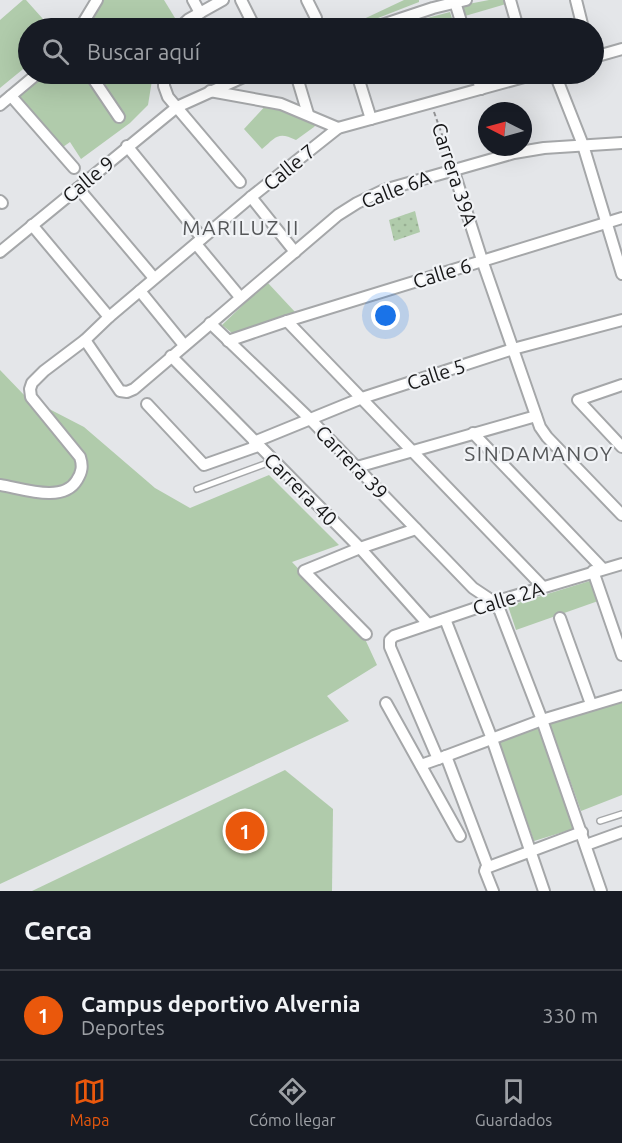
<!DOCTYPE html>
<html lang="es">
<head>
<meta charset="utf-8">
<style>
	body { margin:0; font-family:Ubuntu,sans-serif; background:#20242c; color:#f1f3f6 }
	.compass { position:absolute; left:478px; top:102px; width:54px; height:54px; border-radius:50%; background:#171b24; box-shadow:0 6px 24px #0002; rotate:276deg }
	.you { position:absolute; left:386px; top:316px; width:21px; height:21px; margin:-15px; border:4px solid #fff; border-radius:50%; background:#1a73e8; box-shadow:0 0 0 9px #1a73e833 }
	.badge { display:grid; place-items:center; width:39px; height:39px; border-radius:50%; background:#ea580c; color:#fff; font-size:20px; font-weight:700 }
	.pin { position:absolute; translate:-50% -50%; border:3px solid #fff; box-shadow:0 2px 6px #0006 }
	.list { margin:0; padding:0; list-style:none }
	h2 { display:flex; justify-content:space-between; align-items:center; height:78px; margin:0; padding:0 24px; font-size:26px }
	h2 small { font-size:20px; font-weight:400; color:#9ea1a6 }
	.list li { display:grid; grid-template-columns:39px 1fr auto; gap:18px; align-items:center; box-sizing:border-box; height:90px; padding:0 24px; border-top:2px solid #363941 }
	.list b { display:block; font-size:22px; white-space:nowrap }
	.list p { margin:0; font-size:20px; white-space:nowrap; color:#9ea1a6 }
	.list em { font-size:20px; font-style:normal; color:#9ea1a6 }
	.icon { flex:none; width:33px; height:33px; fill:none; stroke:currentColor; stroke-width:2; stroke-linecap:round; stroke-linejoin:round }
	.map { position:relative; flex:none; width:622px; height:891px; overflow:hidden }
	.search { position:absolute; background:#171b24; box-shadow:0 6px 24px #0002; left:18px; right:18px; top:18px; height:66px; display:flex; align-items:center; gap:15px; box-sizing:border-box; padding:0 21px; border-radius:33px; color:#9ea1a6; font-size:22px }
	.sheet { height:168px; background:#171b24 }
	nav { display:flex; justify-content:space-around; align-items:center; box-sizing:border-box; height:84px; border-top:2px solid #363941; background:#171b24; font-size:16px; color:#9ea1a6 }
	nav a { display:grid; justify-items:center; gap:3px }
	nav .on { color:#ea580c }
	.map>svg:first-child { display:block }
	.grass { fill:#b0cbab }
	.park { fill:url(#park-dots) }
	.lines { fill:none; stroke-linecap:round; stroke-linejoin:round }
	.lane-casing { stroke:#a5a7a9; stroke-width:8 }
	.street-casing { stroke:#a5a7a9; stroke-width:14 }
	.path { stroke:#909193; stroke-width:2; stroke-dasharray:4.5 3; stroke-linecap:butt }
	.lane { stroke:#fff; stroke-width:5 }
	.street { stroke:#fff; stroke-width:10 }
	.labels { text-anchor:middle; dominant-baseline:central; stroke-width:4.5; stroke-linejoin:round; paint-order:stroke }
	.street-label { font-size:20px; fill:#161617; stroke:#f1f3f6 }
	.neighbourhood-label { font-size:21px; letter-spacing:1.5px; fill:#555759; stroke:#f1f3f6 }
</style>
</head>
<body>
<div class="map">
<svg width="622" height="891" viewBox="0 0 622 891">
	<defs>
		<pattern id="park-dots" width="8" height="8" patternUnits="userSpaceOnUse" patternTransform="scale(1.5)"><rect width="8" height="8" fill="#b0cbab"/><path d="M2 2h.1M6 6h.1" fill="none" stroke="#97ae92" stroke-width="1.8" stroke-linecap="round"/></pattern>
	</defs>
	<rect width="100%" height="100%" fill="#e4e6e9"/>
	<!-- grass -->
	<g class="grass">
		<polygon points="23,0 26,0 51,28 28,28 28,65 0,88 0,20"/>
		<polygon points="102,0 164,0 175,18 169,28 88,28"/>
		<polygon points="404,0 419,0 419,2 355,27 351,25"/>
		<polygon points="489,0 504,0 506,4 465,16 463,5"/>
		<polygon points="450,12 455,28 410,28 408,23"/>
		<polygon points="42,74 153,74 148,105 130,123 81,159 70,142 63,147 17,94"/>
		<path d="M268,103l52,17 -6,7 -18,13c-18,-9 -20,-3 -34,9l-18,-20z"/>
		<polygon points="267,282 296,313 232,333 222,325"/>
		<polygon points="0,370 26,397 84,427 155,488 190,508 269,475 339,545 292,562 365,639 377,665 327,696 349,721 0,884"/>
		<polygon points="593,580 601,600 516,630 508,606"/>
		<polygon points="622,698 622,795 581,811 549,722"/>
		<polygon points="538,726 573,829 534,841 498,741"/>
		<polygon points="285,770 333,809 332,891 32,891"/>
	</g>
	<!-- park -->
	<polygon class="park" points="415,211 420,232 394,241 389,220"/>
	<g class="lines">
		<!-- lane casing -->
		<g class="lane-casing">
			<g id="lane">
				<polyline points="197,489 273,461"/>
				<polyline points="600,821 622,814"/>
			</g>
		</g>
		<!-- street casing -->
		<g class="street-casing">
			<g id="street">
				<polyline points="193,0 200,13"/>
				<polyline points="241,0 255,28"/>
				<polyline points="307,0 316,18"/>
				<polyline points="510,0 518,28"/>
				<polyline points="576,0 583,28"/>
				<polyline points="455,2 463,28"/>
				<polyline points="80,28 97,0"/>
				<polyline points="179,28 189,19 223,0"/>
				<polyline points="373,28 433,8 466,0"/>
				<polyline points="594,57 622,49"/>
				<polyline points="90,74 119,117"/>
				<polyline points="164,74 164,86 168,97 240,182"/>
				<polyline points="296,74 308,114"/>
				<polyline points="357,74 371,119"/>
				<polyline points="476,74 481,89"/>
				<polyline points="555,74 583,145 622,274"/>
				<polyline points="210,91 281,104 338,128"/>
				<polyline points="11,96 74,168"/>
				<polyline points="0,105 37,74"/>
				<polyline points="127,146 202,238"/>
				<polyline points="453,169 482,260 540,427 547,437 622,515"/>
				<polyline points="78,188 154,278"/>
				<polyline points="251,197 295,252"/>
				<polyline points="0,201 2,203"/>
				<polyline points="32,225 109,317"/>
				<polyline points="196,244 240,297"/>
				<polyline points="0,252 177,107 250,74"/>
				<polyline points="140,291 184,345"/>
				<polyline points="287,321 543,587"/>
				<polyline points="210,323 310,419 473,588 494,602 500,611 542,720 601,891"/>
				<polyline points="85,340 120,391 127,392 134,389 338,215 357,203 384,190 514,153 544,148 622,143"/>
				<polyline points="228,341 287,321 622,218"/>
				<polyline points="171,356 360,548 428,624"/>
				<polyline points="622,385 578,400 622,447"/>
				<polyline points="147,404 204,465 258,446"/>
				<polyline points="473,433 603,569"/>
				<polyline points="254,442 362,398 513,349 622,320"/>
				<polyline points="357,467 536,416"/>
				<path d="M0,485c21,3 63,19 77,-5 5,-8 6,-14 3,-23l-49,-60 -1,-8 2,-6 12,-12 41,-31 24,-23 142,-120 87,-69 197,-54"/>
				<polyline points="593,571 622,655"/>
				<polyline points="560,618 591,704"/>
				<polyline points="445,619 492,739 544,891"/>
				<polyline points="366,634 304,571 360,548 416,529"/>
				<polyline points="386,703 460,836"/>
				<polyline points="446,756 488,867"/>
				<polyline points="438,759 542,720 622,696"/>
				<polyline points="421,765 438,759 390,647 390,640 394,636 494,602 622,564"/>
				<polyline points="586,845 622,832"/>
				<polyline points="493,891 485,871 486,868 582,832"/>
			</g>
		</g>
		<!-- path -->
		<polyline class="path" points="434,112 451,160"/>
		<!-- lane -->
		<use href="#lane" class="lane"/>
		<!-- street -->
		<use href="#street" class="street"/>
	</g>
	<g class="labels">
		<!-- street labels -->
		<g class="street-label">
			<text transform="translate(289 167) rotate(-39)">Calle 7</text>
			<text transform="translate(455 174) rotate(72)">Carrera 39A</text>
			<text transform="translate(88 179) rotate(-40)">Calle 9</text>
			<text transform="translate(396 189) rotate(-21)">Calle 6A</text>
			<text transform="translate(442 273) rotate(-17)">Calle 6</text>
			<text transform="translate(436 374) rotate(-18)">Calle 5</text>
			<text transform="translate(352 462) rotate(46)">Carrera 39</text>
			<text transform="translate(301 489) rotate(45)">Carrera 40</text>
			<text transform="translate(508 598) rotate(-17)">Calle 2A</text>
		</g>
		<!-- neighbourhood labels -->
		<g class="neighbourhood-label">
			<text x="241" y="227">MARILUZ II</text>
			<text x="539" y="453">SINDAMANOY</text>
		</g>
	</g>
</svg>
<svg class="compass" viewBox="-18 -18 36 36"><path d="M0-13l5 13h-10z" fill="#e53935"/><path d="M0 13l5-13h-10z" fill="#9ea1a6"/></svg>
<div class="you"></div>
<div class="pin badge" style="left:245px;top:831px">1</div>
<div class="search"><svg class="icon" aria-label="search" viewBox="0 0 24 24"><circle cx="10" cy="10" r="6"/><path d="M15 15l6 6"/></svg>Buscar aquí</div>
</div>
<section class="sheet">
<h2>Cerca<small></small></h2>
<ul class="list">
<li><span class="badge">1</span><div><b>Campus deportivo Alvernia</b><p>Deportes</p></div><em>330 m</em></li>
</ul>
</section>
<nav>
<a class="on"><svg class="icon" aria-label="map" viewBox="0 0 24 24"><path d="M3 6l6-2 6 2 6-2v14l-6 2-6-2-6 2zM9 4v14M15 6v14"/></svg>Mapa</a>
<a><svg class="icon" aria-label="directions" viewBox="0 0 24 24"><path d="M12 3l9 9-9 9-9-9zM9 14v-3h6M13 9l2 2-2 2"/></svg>Cómo llegar</a>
<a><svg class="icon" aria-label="saved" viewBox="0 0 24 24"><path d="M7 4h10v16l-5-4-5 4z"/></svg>Guardados</a>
</nav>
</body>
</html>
